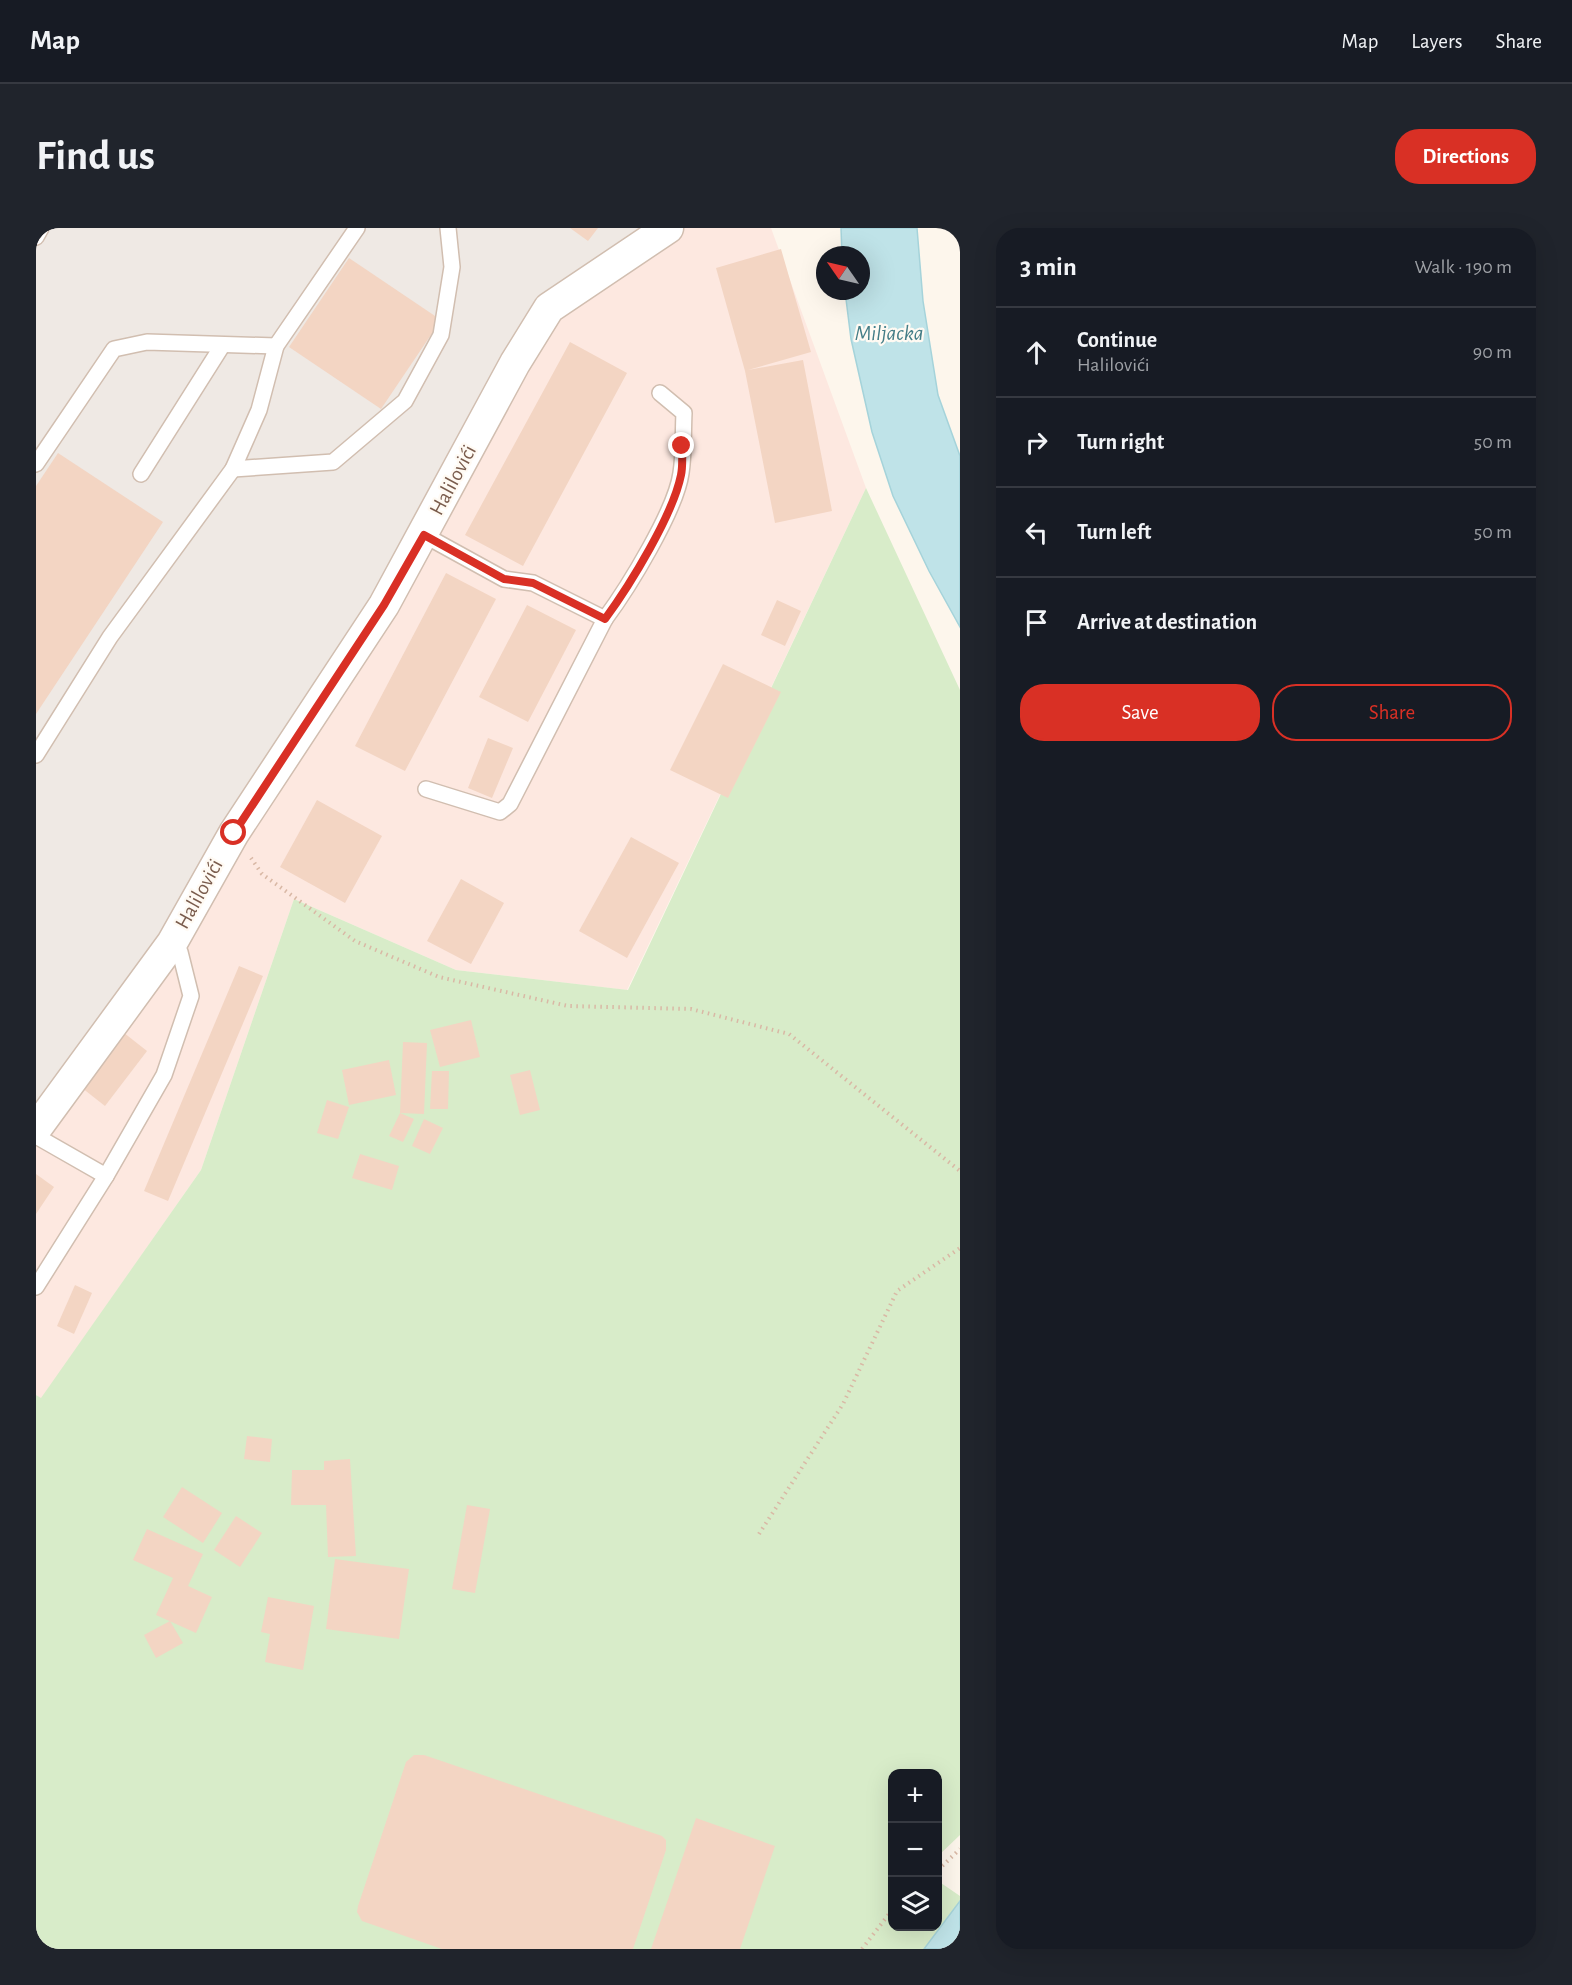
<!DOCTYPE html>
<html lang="en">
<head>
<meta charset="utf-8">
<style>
	body { margin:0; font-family:"Alegreya Sans",sans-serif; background:#20242c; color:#f1f3f6 }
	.controls { position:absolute; right:18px; bottom:18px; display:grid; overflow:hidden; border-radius:12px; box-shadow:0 6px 24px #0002 }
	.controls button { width:54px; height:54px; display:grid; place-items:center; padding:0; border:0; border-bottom:2px solid #363941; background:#171b24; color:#f1f3f6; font:30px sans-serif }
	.compass { position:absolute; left:780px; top:18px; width:54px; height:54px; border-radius:50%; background:#171b24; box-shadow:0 6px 24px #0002; rotate:304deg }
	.stop { position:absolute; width:18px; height:18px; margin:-14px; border:4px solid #d93025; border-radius:50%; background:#fff }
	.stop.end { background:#d93025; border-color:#fff; box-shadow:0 2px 6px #0008 }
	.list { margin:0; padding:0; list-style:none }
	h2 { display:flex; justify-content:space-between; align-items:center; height:78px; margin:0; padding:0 24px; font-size:26px }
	h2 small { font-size:20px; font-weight:400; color:#9ea1a6 }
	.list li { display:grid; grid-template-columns:39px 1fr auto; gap:18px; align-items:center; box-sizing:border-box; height:90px; padding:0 24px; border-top:2px solid #363941 }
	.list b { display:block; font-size:22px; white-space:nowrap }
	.list p { margin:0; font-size:20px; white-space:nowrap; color:#9ea1a6 }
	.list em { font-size:20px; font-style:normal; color:#9ea1a6 }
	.actions { display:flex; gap:12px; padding:18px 24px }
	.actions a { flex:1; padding:14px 0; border:2px solid #d93025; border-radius:24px; text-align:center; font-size:21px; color:#d93025 }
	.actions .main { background:#d93025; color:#fff }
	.icon { flex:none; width:33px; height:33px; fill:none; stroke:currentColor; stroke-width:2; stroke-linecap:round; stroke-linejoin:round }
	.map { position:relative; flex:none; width:924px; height:1721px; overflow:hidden; border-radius:24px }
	header { display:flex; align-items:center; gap:36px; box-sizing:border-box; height:84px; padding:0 30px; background:#171b24; border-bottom:2px solid #363941 }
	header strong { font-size:28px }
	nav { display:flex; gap:33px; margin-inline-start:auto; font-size:21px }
	.intro { display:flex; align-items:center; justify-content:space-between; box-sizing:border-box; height:144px; padding:0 36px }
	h1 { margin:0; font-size:42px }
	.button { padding:15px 27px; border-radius:24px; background:#d93025; color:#fff; font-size:21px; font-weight:700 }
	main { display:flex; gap:36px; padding:0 36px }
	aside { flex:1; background:#171b24; border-radius:24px; box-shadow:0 6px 24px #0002 }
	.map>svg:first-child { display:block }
	.commercial { fill:#fde8e0 }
	.industrial { fill:#efe9e4 }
	.green { fill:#d8ecc9 }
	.water { fill:#bfe3e8; stroke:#a5d3da; stroke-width:1.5 }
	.building { fill:#f3d5c3 }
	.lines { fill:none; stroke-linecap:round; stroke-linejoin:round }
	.service-casing { stroke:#d1beb0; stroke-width:18 }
	.minor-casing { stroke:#d1beb0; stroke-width:33 }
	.path { stroke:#d9b8a5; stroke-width:4; stroke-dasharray:1.5 4.5; stroke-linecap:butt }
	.service { stroke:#fff; stroke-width:15 }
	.minor { stroke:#fff; stroke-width:30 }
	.route { stroke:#d93025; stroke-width:8 }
	.labels { text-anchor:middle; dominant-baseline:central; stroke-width:4.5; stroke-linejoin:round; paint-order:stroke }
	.street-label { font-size:21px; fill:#7a5c4d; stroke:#fffaf3 }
	.water-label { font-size:22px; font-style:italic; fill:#437c86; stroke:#fffaf3 }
</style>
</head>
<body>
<header>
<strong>Map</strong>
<nav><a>Map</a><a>Layers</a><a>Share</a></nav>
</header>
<div class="intro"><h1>Find us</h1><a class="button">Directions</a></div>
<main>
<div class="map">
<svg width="924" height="1721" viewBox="0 0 924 1721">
	<rect width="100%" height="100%" fill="#fdf6ec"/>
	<!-- commercial -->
	<polygon class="commercial" points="632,0 735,0 830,260 591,762 420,742 258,671 165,942 5,1171 0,1167 0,896 473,131"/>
	<!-- industrial -->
	<polygon class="industrial" points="0,0 632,0 499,93 343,374 0,894"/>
	<!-- green -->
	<polygon class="green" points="830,260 924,462 924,1607 902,1628 902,1546 856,1546 856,1698 902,1698 902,1653 924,1668 924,1673 888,1721 0,1721 0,1167 5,1170 165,942 258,671 420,742 592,762"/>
	<!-- water -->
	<g class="water">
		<polygon points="805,0 881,0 887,73 902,167 924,228 924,399 893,343 857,268 836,204 815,111 809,63 825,63 825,27 806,27"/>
		<polygon points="924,1673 924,1721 888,1721"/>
	</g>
	<!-- building -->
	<g class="building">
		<polygon points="534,0 562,0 552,13"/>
		<polygon points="745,21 775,124 712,142 767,132 796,283 739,295 709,143 680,40"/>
		<polygon points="313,30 405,92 345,181 253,119"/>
		<polygon points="534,114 591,145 487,338 429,307"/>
		<polygon points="22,225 127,294 0,486 0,258"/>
		<polygon points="410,345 460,371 369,543 319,518"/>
		<polygon points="741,372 765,383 749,418 725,407"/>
		<polygon points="491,377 540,402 492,494 443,469"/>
		<polygon points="687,436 745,464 692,570 634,542"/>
		<polygon points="452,510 477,520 456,570 432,560"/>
		<polygon points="281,572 346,608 309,675 244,639"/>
		<polygon points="595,609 643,635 591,730 543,703"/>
		<polygon points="425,651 468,675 435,736 391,713"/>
		<polygon points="203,738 227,748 132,973 108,963"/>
		<polygon points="435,792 444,829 404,839 394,802"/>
		<polygon points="83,801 111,823 69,878 41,856"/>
		<polygon points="367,814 391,815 388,886 364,885"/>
		<polygon points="353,832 360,867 313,877 306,842"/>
		<polygon points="494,842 504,882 484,887 474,847"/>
		<polygon points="396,843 413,843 412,881 394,881"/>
		<polygon points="291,872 313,879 302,911 281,905"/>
		<polygon points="364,885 378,891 367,914 353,908"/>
		<polygon points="388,891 407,900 394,926 376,918"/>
		<polygon points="324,926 363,938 356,962 316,950"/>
		<polygon points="0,946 18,959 0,986"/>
		<polygon points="39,1057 56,1065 38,1106 21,1098"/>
		<polygon points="211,1208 236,1211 234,1234 208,1231"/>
		<polygon points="314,1231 320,1328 292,1329 290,1277 255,1277 256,1242 288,1242 288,1233"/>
		<polygon points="146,1259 186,1285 167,1315 127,1289"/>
		<polygon points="431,1277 454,1281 439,1365 416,1361"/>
		<polygon points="200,1288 226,1305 204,1339 178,1322"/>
		<polygon points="111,1301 167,1326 152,1358 176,1369 160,1405 120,1387 137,1350 97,1332"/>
		<polygon points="299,1331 373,1341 363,1411 290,1401"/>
		<polygon points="232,1369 278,1378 267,1442 229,1434 234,1406 225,1404"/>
		<polygon points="134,1393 147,1415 120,1430 108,1407"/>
		<polygon points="378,1527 388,1527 626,1608 630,1612 630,1622 597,1721 406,1721 326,1693 321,1684 322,1678 370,1534"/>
		<polygon points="660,1590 739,1618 704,1721 615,1721"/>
	</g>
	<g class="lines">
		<!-- service casing -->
		<g class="service-casing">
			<g id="service">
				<polyline points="0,9 5,0"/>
				<polyline points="0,236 78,121 111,114 240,118"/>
				<polyline points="197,241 297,234 369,173 405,107 416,39 412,0"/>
				<polyline points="105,246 186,118"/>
				<path d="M388,307l80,44 29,4 72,36c23,-31 71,-109 76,-146 3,-19 2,-41 3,-60l-24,-20"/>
				<polyline points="0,527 74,409 197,241 223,182 240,118 321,0"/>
				<polyline points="390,561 464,584 474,576 569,391"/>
				<polyline points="0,908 70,948"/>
				<polyline points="0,1059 70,948 128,847 155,768 144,724 136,715"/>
			</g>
		</g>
		<!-- minor casing -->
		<g class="minor-casing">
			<polyline id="minor" points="0,901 136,715 198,605 348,377 479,135 513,80 632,0"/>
		</g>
		<!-- path -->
		<g class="path">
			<polyline points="215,630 226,646 319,713 403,749 532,778 655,781 753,806 924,943"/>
			<polyline points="723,1306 807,1176 861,1063 924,1020"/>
			<polyline points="902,1642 924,1621"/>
			<polyline points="826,1721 856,1682"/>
		</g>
		<!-- service -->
		<use href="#service" class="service"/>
		<!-- minor -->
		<use href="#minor" class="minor"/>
	</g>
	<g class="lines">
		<!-- route -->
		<path class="route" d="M198,605l150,-228 40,-70 80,44 29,4 72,36c25,-34 68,-104 76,-144 2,-9 1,-20 1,-29"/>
	</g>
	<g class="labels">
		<!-- street labels -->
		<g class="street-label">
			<text transform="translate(417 252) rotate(-62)">Halilovići</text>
			<text transform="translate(163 666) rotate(-61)">Halilovići</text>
		</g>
		<!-- water labels -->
		<g class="water-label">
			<text x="853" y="105">Miljacka</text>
		</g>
	</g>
</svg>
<div class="controls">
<button>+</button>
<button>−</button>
<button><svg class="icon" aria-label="layers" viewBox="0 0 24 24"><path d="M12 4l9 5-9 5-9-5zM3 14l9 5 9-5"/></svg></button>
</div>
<svg class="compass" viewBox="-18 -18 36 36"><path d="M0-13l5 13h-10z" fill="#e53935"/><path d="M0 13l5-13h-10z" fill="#9ea1a6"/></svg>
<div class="stop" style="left:198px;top:605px"></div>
<div class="stop end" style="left:646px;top:218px"></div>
</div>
<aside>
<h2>3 min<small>Walk · 190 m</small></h2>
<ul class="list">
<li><svg class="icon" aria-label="ahead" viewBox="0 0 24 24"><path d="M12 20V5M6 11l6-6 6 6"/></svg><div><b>Continue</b><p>Halilovići</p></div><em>90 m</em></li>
<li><svg class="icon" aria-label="right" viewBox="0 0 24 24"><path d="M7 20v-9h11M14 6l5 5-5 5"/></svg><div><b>Turn right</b></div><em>50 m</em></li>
<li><svg class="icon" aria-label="left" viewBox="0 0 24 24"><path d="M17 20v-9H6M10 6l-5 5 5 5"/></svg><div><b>Turn left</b></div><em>50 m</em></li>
<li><svg class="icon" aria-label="arrive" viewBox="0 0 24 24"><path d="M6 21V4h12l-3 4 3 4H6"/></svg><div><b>Arrive at destination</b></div></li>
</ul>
<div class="actions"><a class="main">Save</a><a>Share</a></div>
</aside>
</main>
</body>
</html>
